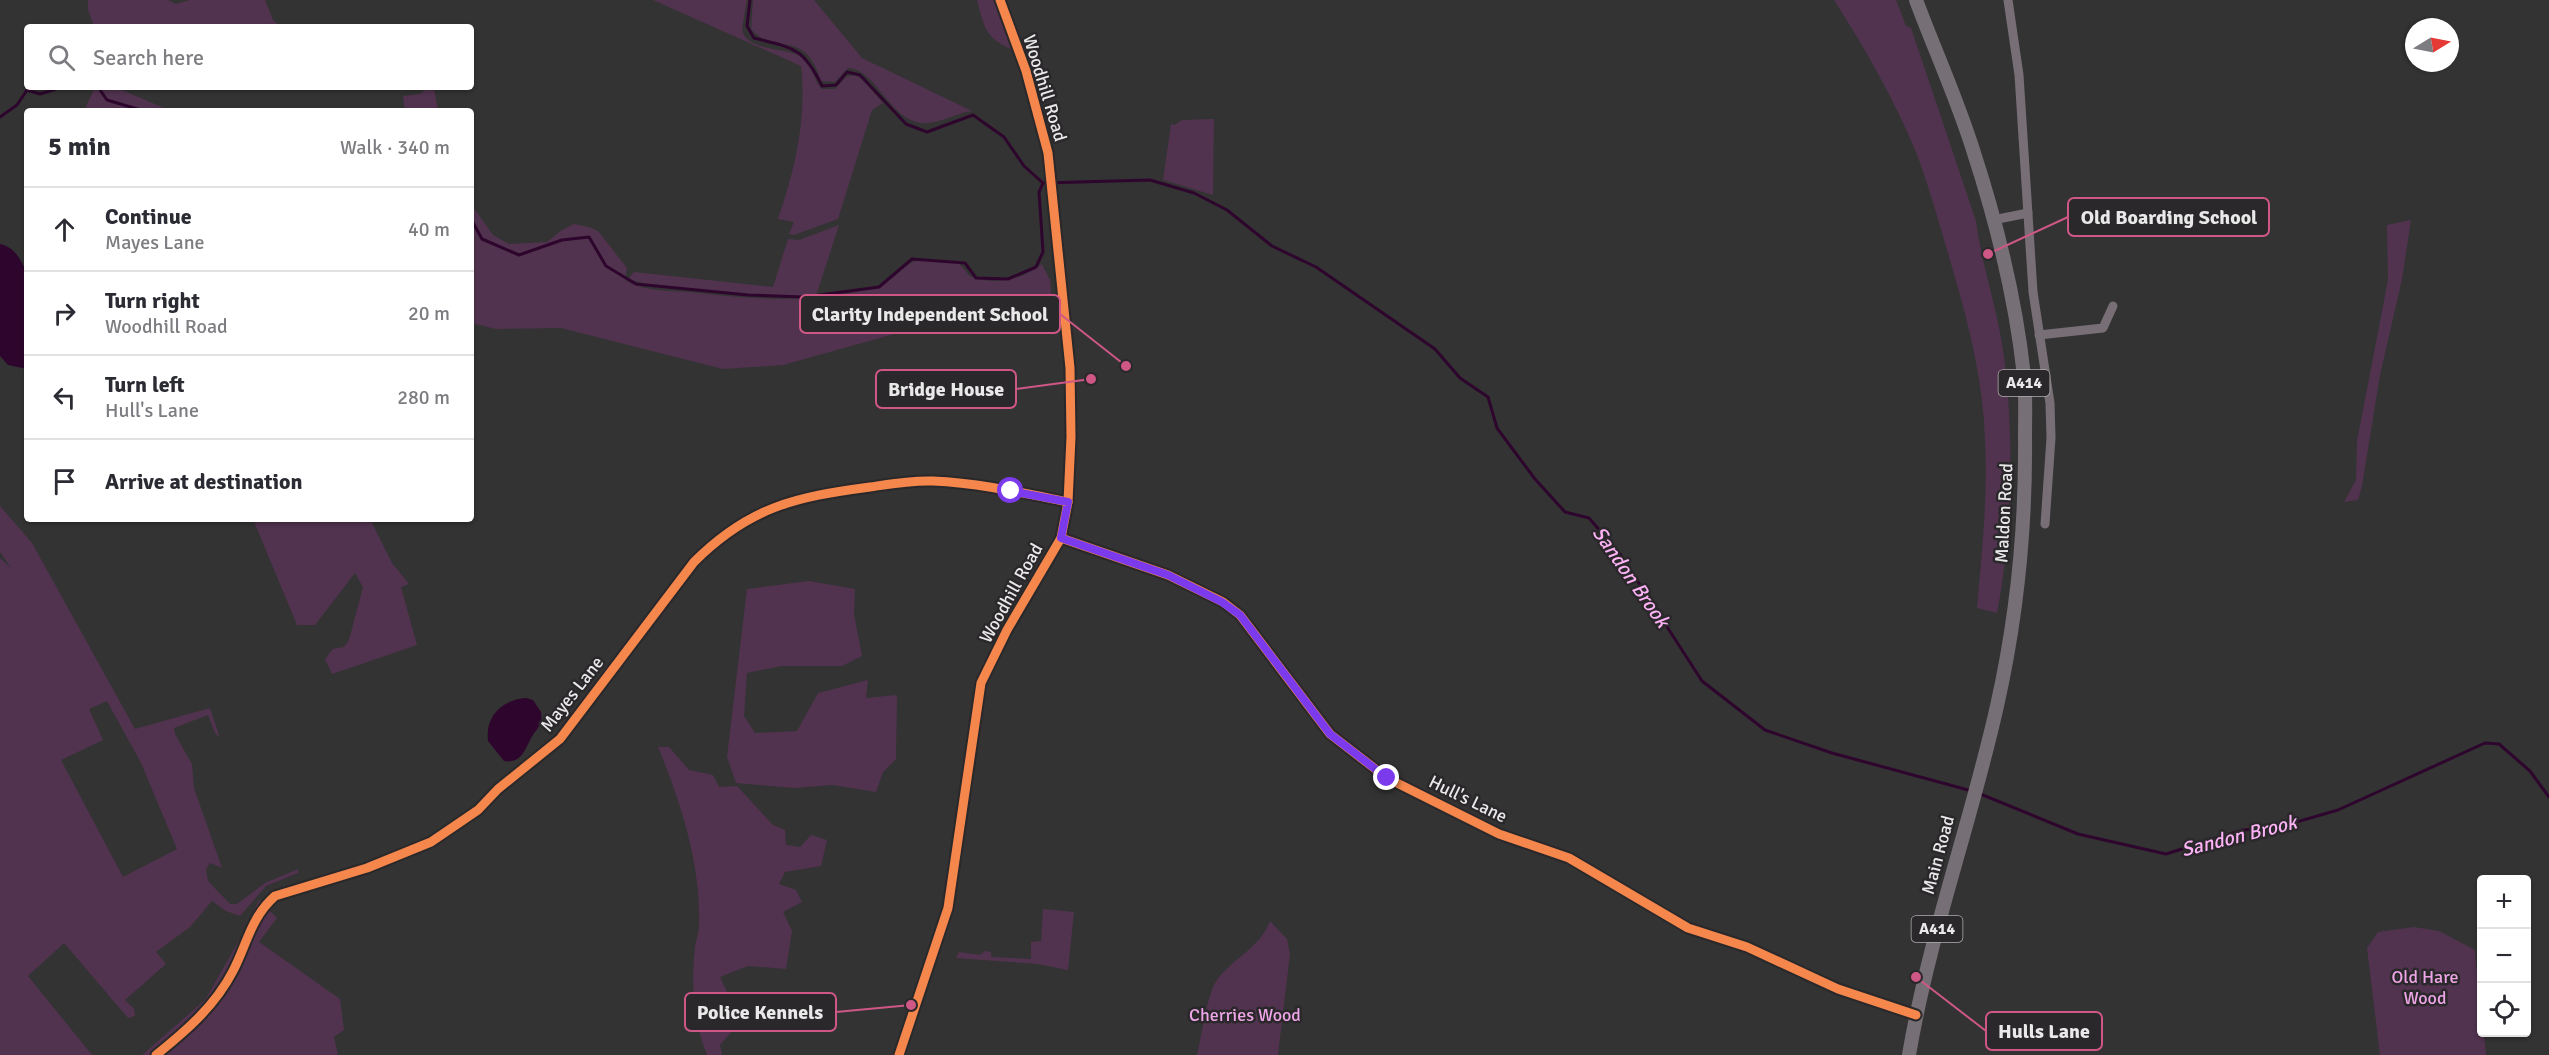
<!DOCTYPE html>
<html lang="en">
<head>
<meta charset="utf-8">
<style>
	body { margin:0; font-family:Signika,sans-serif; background:#f2f2f3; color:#2b2b33 }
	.controls { position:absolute; right:18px; bottom:18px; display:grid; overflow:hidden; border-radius:6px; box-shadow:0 2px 4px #0004 }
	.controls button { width:54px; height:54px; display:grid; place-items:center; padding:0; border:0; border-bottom:2px solid #e1e1e2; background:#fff; color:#2b2b33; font:30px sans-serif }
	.compass { position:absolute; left:2405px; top:18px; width:54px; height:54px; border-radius:50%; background:#fff; box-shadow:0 2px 4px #0004; rotate:80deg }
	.stop { position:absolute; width:18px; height:18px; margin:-14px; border:4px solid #7c3aed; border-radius:50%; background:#fff }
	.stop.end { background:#7c3aed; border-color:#fff; box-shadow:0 2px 6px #0008 }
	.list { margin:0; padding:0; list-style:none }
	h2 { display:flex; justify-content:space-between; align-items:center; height:78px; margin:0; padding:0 24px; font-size:26px }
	h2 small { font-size:20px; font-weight:400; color:#7c7c81 }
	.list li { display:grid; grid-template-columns:39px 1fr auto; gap:18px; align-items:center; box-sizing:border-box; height:84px; padding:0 24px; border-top:2px solid #e1e1e2 }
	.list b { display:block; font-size:22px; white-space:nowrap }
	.list p { margin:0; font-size:20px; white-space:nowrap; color:#7c7c81 }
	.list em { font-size:20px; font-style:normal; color:#7c7c81 }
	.icon { flex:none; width:33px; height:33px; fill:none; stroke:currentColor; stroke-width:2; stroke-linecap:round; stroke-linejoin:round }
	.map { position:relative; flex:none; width:2549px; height:1055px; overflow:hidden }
	.search { position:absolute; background:#fff; box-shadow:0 2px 4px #0004; left:24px; top:24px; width:450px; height:66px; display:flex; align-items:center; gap:15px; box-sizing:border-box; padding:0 21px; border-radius:6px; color:#7c7c81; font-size:22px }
	.panel { position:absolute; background:#fff; box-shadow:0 2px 4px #0004; left:24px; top:108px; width:450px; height:414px; border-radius:6px }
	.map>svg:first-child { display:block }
	.green { fill:#51334f; fill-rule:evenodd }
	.water { fill:#2e062d }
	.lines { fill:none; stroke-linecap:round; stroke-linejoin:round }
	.stream { stroke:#2e062d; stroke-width:3 }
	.minor { stroke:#776f75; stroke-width:9 }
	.tertiary { stroke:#776f75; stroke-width:10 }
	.primary { stroke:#776f76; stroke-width:14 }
	.cycleway-casing { stroke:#2a282a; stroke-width:13 }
	.cycleway { stroke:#f5874c; stroke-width:9 }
	.route { stroke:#7c3aed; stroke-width:8 }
	.labels { text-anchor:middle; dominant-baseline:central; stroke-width:5; stroke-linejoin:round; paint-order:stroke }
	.shield { fill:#2a282a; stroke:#b0afb0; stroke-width:1.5 }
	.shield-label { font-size:16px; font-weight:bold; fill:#eae9ea }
	.street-label { font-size:18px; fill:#eae9ea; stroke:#2a282a }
	.park-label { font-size:18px; fill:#eea5e7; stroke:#2a282a }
	.water-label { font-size:20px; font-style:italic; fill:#fdb3f6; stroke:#2a282a }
	.leader { fill:none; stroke:#ce5786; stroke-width:2 }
	.callout-dot { fill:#ce5786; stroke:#2a282a; stroke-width:2 }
	.callout { fill:#2a282a; stroke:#ce5786; stroke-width:2 }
	.callout-label { font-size:20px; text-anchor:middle; font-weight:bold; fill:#eae9ea }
</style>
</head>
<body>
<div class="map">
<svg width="2549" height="1055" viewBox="0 0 2549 1055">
	<rect width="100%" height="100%" fill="#333"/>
	<!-- green -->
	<g class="green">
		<polygon points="88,0 168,0 176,4 190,0 265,0 273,20 281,27 94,27 88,9"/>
		<path d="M653,0h94c-1,6 -6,29 -4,33 9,19 44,14 59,24 11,7 11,23 20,32h13l11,-12 9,-2 7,4 21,24 -11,7 -34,109 -44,16 -5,-1 5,-12 -16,-3c17,-50 29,-100 23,-153z"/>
		<path d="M753,0h61l48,58 110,53c-17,2 -34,14 -51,12 -32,-4 -46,-55 -73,-55l-13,14 -14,-1c-17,-55 -44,-23 -70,-52z"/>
		<path d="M977,0h17l17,49c-26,-11 -27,-23 -34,-49z"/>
		<path d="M1834,0h62l10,26 5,2 65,193c5,40 18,77 25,117 14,82 12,193 -4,275l-20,-5c5,-56 11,-113 8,-169 -2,-56 -15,-111 -31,-165 -12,-41 -23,-82 -38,-122 -22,-53 -51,-104 -82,-152z"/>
		<polygon points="95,87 115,87 171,111 84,111"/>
		<polygon points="429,87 434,87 438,111 405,111 403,96 420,94"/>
		<polygon points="1214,119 1213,195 1163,180 1171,124 1175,125 1182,120"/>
		<path d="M471,204l22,31 16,9 38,-2 15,-12 12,-6 15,3 9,4 29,37 -2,12c21,12 40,10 64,12 65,7 122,13 187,-5 14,-4 21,-15 33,-23 15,-9 34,-4 50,0 5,3 7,10 13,13 23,9 52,2 70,-13l8,16 4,42 -73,6 -40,-3 -29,4 -129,36 -60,4 -162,-41 -65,1 -25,-6z"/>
		<polygon points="2411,220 2402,279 2380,375 2362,486 2358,500 2344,502 2356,480 2357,441 2388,280 2387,225"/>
		<polygon points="839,225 816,296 770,296 657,286 657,283 654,286 628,279 634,272 773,287 788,239 799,240"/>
		<path d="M0,506l32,37 103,186 75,-21 10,30 -5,-5 -7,-18 -34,13 1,6 17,30 2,24 28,80 -12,-5 -4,6 2,12 22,23h7l28,-21 33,-14v4l-32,13 -26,30 -14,-5 -14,-10 -22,26 -34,25 10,12 -41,36 9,9 1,7 -7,2 -64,-75 -36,33 64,79h-92v-497l11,10 -11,-16zM107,701l34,62 36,86 -54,28 -62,-117 42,-20 -14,-31z"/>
		<polygon points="253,519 370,519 392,563 409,584 401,587 417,645 332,674 325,659 333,649 344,647 349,640 363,587 355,573 315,625 297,625"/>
		<polygon points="809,581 855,589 854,614 862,656 842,666 781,666 747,673 744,716 755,733 797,731 818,693 868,680 866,698 897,695 896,759 883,772 876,792 832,785 794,788 736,783 727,757 747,589"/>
		<path d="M658,747h11l20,23 24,5 6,12 18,-1 36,39 12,5 1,15 14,2 11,-12 16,5 -6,26 -36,6 -6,12 17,6 6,12 -19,10 9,19 -6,38 -38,-3 -28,11 15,32h14l8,11 -24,10 -13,15 2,10h-15c-14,-34 -16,-72 -12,-108 1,-7 4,-15 4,-22 2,-61 -18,-122 -41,-178z"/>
		<polygon points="259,900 277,918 259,942 340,999 344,1030 334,1037 338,1055 142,1055 205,1000 241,937"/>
		<polygon points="1043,909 1074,912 1068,970 1038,964 956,958 959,952 980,955 985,951 991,952 991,957 1031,959 1031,942 1041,941"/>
		<path d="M1270,921l17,18 3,15 -12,101h-81c4,-17 10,-58 18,-72 13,-22 45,-34 55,-62z"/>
		<polygon points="2414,927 2439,931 2475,950 2482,1032 2484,1033 2486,1055 2380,1055 2367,948 2378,932"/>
	</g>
	<!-- water -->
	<g class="water">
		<path d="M0,244c15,3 21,16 27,29v96l-19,-4 -8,-9z"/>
		<path d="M526,698l7,2 8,12c2,13 -4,16 -10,26 -6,12 -10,26 -27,23l-16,-20c-3,-25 14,-41 38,-43z"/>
	</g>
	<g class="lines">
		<!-- stream -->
		<g class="stream">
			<path d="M750,0l-3,26 7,12c39,10 49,9 68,48l14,-1 11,-13 13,3 46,49 21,8 46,-17 31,22 20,29 19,17 107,-3 44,13 33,17 45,36 44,21 119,82 25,29 28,19 9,31 38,51 30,33 24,6 31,36 82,127 63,49 67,23 140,38"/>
			<polyline points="98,87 107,100 144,111"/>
			<polyline points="0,117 17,105 27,90 40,94 62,87"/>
			<polyline points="471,219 482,239 519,255 562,240 589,237 606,266 636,284 748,295 805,297 879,287 912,259 965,263 976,278 1008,279 1036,267 1043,252 1039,192 1043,183"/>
			<polyline points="1978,793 2078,834 2166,854 2243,830 2279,827 2338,810 2485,743 2499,744 2530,771 2549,797"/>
		</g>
		<!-- minor -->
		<g class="minor">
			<polyline points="2008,0 2019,75 2033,292 2050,403 2051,438 2045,524"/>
			<polyline points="1993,220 2028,213"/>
			<polyline points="2039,335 2103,328 2113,306"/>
			<polyline points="1061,538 1168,575 1223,602 1240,615 1330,734 1387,778 1499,834 1569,858 1688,928 1747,947 1838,989 1916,1015"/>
			<path d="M156,1055c30,-24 59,-49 77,-84 14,-27 18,-54 42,-75l92,-28 64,-26 47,-32 20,-21 62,-50 134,-177c55,-55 101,-65 176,-75 20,-3 42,-7 63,-6 46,2 90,12 135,21"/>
		</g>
		<!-- tertiary -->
		<polyline class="tertiary" points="899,1055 948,908 981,683 1007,630 1061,538 1068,502 1071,437 1070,368 1048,153 1026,71 1000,0"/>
		<!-- primary -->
		<path class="primary" d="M1909,1055c20,-119 62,-232 88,-349 20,-89 29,-179 28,-270 0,-20 1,-40 -1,-60 -8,-75 -27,-152 -50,-223 -16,-52 -39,-102 -58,-153"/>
		<!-- cycleway casing -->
		<g class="cycleway-casing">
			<g id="cycleway">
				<polyline points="1061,538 1168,575 1223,602 1240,615 1330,734 1387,778 1499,834 1569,858 1688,928 1747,947 1838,989 1916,1015"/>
				<path d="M156,1055c30,-24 59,-49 77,-84 14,-27 18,-54 42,-75l92,-28 64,-26 47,-32 20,-21 62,-50 134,-177c55,-55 101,-65 176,-75 20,-3 42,-7 63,-6 46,2 90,12 135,21"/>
				<polyline points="899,1055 948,908 981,683 1007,630 1061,538 1068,502 1071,437 1070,368 1048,153 1026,71 1000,0"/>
			</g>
		</g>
		<!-- cycleway -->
		<use href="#cycleway" class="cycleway"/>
	</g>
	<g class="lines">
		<!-- route -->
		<polyline class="route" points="1011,491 1068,502 1061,538 1168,575 1222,602 1240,615 1330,734 1387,778"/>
	</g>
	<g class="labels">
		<!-- shield labels -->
		<g class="shield">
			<rect x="1998.5" y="370" width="51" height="26" rx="4.5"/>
			<rect x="1911.5" y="916" width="51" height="26" rx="4.5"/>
		</g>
		<g class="shield-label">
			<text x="2024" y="383">A414</text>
			<text x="1937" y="929">A414</text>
		</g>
		<!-- street labels -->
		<g class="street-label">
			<text transform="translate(1045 88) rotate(73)">Woodhill Road</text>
			<text transform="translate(2004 513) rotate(-87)">Maldon Road</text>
			<text transform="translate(1011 593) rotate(-61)">Woodhill Road</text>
			<text transform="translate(572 694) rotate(-52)">Mayes Lane</text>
			<text transform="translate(1468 799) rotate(26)">Hull's Lane</text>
			<text transform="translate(1938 855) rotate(-75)">Main Road</text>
		</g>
		<!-- park labels -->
		<g class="park-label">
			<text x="2425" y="977">Old Hare<tspan x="2425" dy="21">Wood</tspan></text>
			<text x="1245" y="1015">Cherries Wood</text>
		</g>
		<!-- water labels -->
		<g class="water-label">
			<text transform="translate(1631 577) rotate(55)">Sandon Brook</text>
			<text transform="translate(2239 836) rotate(-14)">Sandon Brook</text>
		</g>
	</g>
	<!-- callouts -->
	<path class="leader" d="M1988 254L2068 217M1126 366L1060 314M1091 379L1016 389M911 1005L836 1012M1916 977L1986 1031"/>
	<g class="callout-dot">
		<circle cx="1988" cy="254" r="6"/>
		<circle cx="1126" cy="366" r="6"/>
		<circle cx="1091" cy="379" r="6"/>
		<circle cx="911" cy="1005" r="6"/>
		<circle cx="1916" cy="977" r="6"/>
	</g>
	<g class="callout">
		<rect x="2068" y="198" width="201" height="38" rx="6"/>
		<rect x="800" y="295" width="260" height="38" rx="6"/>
		<rect x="876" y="370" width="140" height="38" rx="6"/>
		<rect x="685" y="993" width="151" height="38" rx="6"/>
		<rect x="1986" y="1012" width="116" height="38" rx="6"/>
	</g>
	<g class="callout-label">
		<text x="2169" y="224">Old Boarding School</text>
		<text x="930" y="321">Clarity Independent School</text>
		<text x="946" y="396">Bridge House</text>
		<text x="760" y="1019">Police Kennels</text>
		<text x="2044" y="1038">Hulls Lane</text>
	</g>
</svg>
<div class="controls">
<button>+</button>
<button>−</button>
<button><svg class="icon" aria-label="locate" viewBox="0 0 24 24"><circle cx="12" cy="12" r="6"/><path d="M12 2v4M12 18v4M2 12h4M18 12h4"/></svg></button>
</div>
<svg class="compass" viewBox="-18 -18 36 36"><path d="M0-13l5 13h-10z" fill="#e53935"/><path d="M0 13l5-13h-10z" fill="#7c7c81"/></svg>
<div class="stop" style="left:1011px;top:491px"></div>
<div class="stop end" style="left:1387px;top:778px"></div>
<div class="search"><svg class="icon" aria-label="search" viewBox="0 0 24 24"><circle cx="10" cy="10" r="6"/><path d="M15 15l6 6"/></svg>Search here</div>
<section class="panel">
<h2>5 min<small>Walk · 340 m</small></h2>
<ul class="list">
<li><svg class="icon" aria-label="ahead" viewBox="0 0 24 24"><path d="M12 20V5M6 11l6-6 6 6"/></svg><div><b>Continue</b><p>Mayes Lane</p></div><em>40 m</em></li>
<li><svg class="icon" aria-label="right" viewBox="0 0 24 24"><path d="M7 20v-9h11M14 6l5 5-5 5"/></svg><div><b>Turn right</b><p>Woodhill Road</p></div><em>20 m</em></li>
<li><svg class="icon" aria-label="left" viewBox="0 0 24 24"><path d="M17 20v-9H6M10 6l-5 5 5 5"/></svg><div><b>Turn left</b><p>Hull's Lane</p></div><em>280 m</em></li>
<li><svg class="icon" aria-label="arrive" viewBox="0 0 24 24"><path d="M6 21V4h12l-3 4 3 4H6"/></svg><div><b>Arrive at destination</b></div></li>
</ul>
</section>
</div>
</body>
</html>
